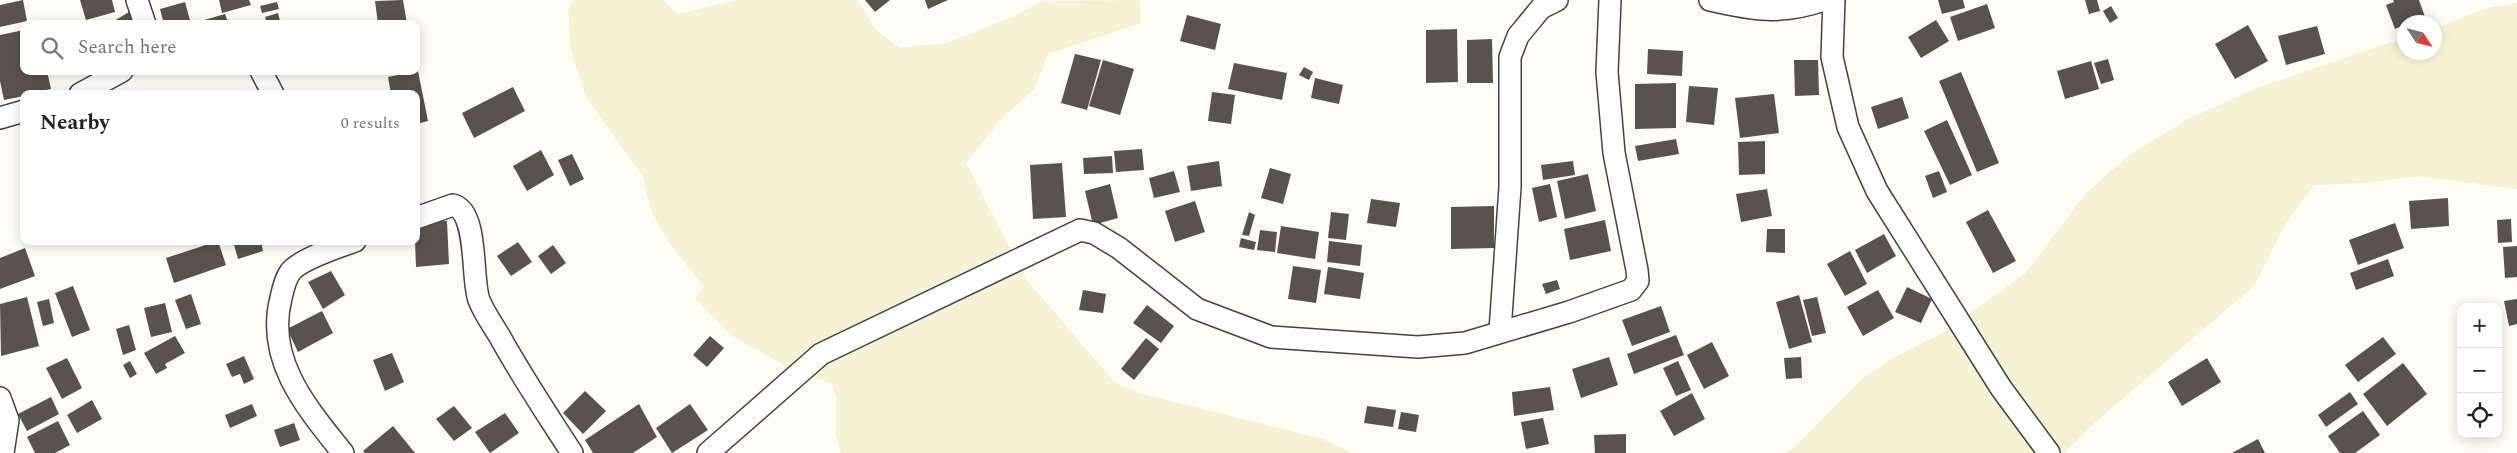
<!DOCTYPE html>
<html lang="en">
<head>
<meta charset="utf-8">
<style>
	body { margin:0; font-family:Spectral,serif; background:#f6f6f6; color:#222 }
	.controls { position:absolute; right:15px; bottom:15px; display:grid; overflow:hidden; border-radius:10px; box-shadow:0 2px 12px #0003 }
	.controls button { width:45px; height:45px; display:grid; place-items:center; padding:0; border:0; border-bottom:1px solid #e0e0e0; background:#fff; color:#222; font:25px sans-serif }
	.compass { position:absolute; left:2397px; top:15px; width:45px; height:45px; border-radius:50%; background:#fff; box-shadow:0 2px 12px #0003; rotate:126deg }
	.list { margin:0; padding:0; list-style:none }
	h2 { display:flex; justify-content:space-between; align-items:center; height:65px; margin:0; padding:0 20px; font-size:21px }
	h2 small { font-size:16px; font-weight:400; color:#767676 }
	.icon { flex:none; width:28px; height:28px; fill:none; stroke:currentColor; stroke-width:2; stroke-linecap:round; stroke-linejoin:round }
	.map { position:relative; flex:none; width:2517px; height:453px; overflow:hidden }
	.search { position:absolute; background:#fff; box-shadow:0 2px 12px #0003; left:20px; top:20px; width:400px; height:55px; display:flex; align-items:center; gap:12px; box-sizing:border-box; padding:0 18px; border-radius:10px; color:#767676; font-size:19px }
	.panel { position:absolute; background:#fff; box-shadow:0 2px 12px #0003; left:20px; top:90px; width:400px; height:155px; border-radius:10px }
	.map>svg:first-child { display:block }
	.farmland { fill:#f6f3d4 }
	.building { fill:#5a524d }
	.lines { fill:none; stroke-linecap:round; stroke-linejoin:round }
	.street-casing { stroke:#444; stroke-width:24 }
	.street { stroke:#fff; stroke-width:21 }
</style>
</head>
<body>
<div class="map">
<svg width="2517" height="453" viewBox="0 0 2517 453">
	<rect width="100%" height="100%" fill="#fffdf5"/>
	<!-- farmland -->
	<g class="farmland">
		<polygon points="573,0 663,0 678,14 736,0 858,0 875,29 899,48 947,43 1012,17 1042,1 1140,0 1141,23 1048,54 1035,88 999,122 966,163 1026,279 1115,383 1142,394 1322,439 1353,453 841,453 836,435 836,397 832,384 790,368 732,336 695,299 703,286 671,245 653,216 642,175 586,97 571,52 568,9"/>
		<polygon points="2517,3 2517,189 2417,176 2364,183 2314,185 2283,228 2254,286 2091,426 2064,453 1783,453 1794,448 1862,379 1894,357 1940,334 2025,274 2085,194 2129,155 2188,119 2254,89 2358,53 2404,38 2404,52 2434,52 2435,29 2486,8"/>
	</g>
	<!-- building -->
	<g class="building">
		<polygon points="23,0 27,21 0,27 0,5"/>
		<polygon points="80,0 112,0 115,12 86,20"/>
		<polygon points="219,0 249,0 251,5 222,13"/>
		<polygon points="403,0 407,24 378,24 375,1"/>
		<polygon points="865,0 890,0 875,12"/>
		<polygon points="925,0 948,0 928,9"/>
		<polygon points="1938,0 1963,0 1965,8 1942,14"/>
		<polygon points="2085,0 2097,0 2100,11 2089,14"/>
		<polygon points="2393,0 2419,0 2425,17 2404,22 2404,25 2395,29 2386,5 2394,2"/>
		<polygon points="185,2 191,24 164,24 160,9"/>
		<polygon points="277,2 279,9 262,13 260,6"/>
		<polygon points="1987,4 1995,28 1958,41 1950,17"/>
		<polygon points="2111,6 2118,18 2110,23 2103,11"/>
		<polygon points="129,12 135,24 109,24"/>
		<polygon points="278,13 280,21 267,24 265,17"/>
		<polygon points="225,14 229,24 194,24 194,23"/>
		<polygon points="1187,15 1221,24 1215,50 1180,41"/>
		<polygon points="1936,20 1949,41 1921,58 1908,37"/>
		<polygon points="2248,25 2268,61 2235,79 2215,44"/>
		<polygon points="2317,26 2325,54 2286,65 2278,36"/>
		<polygon points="1457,29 1458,82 1426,83 1426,30"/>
		<polygon points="24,30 24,71 47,71 51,89 24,94 24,96 4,100 0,81 0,35"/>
		<polygon points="1492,39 1493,83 1467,83 1467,40"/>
		<polygon points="1648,49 1683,51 1682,76 1647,74"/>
		<polygon points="1075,54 1101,60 1087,110 1061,103"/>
		<polygon points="2108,59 2114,80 2101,84 2094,63"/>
		<polygon points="1103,60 1134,69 1120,115 1089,106"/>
		<polygon points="1794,60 1818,60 1819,95 1795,96"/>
		<polygon points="2091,61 2099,89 2065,99 2057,71"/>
		<polygon points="1234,63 1287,73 1282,100 1228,89"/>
		<polygon points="1304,67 1313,72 1309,80 1299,75"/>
		<polygon points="418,71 428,121 416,124 416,94 391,94 388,77"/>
		<polygon points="1961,72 1999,163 1977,172 1939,81"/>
		<polygon points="1315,78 1343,85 1339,104 1311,98"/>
		<polygon points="1676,83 1676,128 1635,129 1635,84"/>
		<polygon points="1689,86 1718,88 1714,125 1686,122"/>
		<polygon points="513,87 525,111 474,138 462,113"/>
		<polygon points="1212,92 1235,95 1231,124 1208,121"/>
		<polygon points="1774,94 1779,133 1740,138 1735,98"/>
		<polygon points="1902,97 1909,118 1878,129 1871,107"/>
		<polygon points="1947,120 1972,175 1950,185 1924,131"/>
		<polygon points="1676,139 1679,154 1638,161 1635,146"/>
		<polygon points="1765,141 1765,174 1739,175 1738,142"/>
		<polygon points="1142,149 1144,170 1116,172 1114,151"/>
		<polygon points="541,150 554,175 527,191 513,166"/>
		<polygon points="572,154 584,179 570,186 558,160"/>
		<polygon points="1112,156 1113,173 1084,174 1083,158"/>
		<polygon points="1219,161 1222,186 1191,191 1187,166"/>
		<polygon points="1573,161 1575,175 1543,180 1541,165"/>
		<polygon points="1062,163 1066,217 1033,219 1030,165"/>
		<polygon points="1270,168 1291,174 1283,204 1261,198"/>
		<polygon points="1174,171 1180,192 1154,198 1149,178"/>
		<polygon points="1939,171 1947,192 1933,198 1925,176"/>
		<polygon points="1588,174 1596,211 1565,219 1557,181"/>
		<polygon points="1110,184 1118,218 1093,225 1085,191"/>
		<polygon points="1550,184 1557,217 1539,222 1532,188"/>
		<polygon points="1767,189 1772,216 1741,222 1736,194"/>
		<polygon points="2448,198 2449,226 2411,229 2409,201"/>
		<polygon points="1371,199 1400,203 1396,227 1367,223"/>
		<polygon points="1195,201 1205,232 1175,242 1165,211"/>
		<polygon points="1494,206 1494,248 1451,249 1451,207"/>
		<polygon points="1988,210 2016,261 1993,273 1966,222"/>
		<polygon points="1249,212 1255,215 1249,236 1242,235"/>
		<polygon points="1331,212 1349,214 1346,240 1328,238"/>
		<polygon points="2511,219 2512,242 2498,243 2497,220"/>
		<polygon points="1605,220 1611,251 1570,260 1564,229"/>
		<polygon points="447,221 449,264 416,267 415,241 416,222"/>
		<polygon points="2395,223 2404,248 2358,265 2349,240"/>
		<polygon points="1281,226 1319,232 1315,259 1277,253"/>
		<polygon points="1767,229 1785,229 1785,253 1766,252"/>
		<polygon points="1260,230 1277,232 1275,252 1257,250"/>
		<polygon points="1884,234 1896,256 1867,273 1855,250"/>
		<polygon points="1241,238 1256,242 1254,250 1239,247"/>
		<polygon points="218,241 226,265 174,283 166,258"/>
		<polygon points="233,241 261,241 263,251 238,259"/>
		<polygon points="1329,241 1362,245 1360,266 1327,262"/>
		<polygon points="518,242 532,262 511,276 497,256"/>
		<polygon points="553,245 566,263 551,274 538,256"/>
		<polygon points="2517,246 2517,277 2505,278 2503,247"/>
		<polygon points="25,248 35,276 0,289 0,258"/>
		<polygon points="1850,251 1867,284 1845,296 1827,264"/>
		<polygon points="2388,259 2394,276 2356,290 2350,273"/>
		<polygon points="1293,266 1321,270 1316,303 1288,299"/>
		<polygon points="1328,267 1364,273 1360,299 1324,294"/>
		<polygon points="331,271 345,295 323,309 308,282"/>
		<polygon points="1557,280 1560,289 1546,294 1542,284"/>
		<polygon points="73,286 90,330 72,337 55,293"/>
		<polygon points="1907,287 1932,299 1921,323 1895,312"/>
		<polygon points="1083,290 1106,294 1103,313 1079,310"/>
		<polygon points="1878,290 1894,318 1863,336 1847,307"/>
		<polygon points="191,294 201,324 186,329 175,300"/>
		<polygon points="1799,295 1812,342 1789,349 1776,302"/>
		<polygon points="27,297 39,346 1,356 0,304"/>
		<polygon points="1817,297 1826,333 1812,336 1803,300"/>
		<polygon points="49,299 54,323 43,326 37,302"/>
		<polygon points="2517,299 2517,324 2509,326 2504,301"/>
		<polygon points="165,303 172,332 151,337 144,308"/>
		<polygon points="1147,305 1174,326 1161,343 1133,323"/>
		<polygon points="1661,306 1670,332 1632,346 1622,320"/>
		<polygon points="322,311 333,333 298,352 287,329"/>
		<polygon points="129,325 136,350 123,355 116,329"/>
		<polygon points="1676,335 1684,355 1634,374 1627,354"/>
		<polygon points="175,336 185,353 165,364 167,368 156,374 144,353"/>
		<polygon points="710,336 724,348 707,367 693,355"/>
		<polygon points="2383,337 2396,354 2358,382 2345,365"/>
		<polygon points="1146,338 1159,349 1134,380 1121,369"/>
		<polygon points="1712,342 1729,376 1704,389 1687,355"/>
		<polygon points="392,353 404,382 385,391 373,360"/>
		<polygon points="244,356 254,379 244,384 240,374 232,377 226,364"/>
		<polygon points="1609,357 1618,385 1581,398 1572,369"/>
		<polygon points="1801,357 1802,378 1786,379 1784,358"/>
		<polygon points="67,358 82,388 62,399 46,368"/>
		<polygon points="2207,358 2221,382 2182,406 2168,382"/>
		<polygon points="130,361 137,374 130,378 123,365"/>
		<polygon points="1678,361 1691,390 1676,396 1663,368"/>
		<polygon points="2403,363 2427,394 2387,426 2363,394"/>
		<polygon points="1550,387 1554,410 1514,416 1512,392"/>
		<polygon points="585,391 606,411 583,434 563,413"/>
		<polygon points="2350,392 2358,404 2326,427 2318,415"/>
		<polygon points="1692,393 1705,419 1674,436 1660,411"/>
		<polygon points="51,397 59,414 27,431 18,414"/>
		<polygon points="92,400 102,419 77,433 67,415"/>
		<polygon points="252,404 257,416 230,428 225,415"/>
		<polygon points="639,404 657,437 633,453 593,453 585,440"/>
		<polygon points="690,404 708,430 672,453 656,428"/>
		<polygon points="454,406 472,428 454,441 436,419"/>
		<polygon points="1367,406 1396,410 1393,427 1364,423"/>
		<polygon points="2363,411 2380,435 2355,453 2340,453 2328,436"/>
		<polygon points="1401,412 1419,415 1416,432 1398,429"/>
		<polygon points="505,413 519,433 490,453 475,432"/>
		<polygon points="1543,418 1549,444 1526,449 1521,422"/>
		<polygon points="58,421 70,445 55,453 35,453 27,437"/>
		<polygon points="294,423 300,440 280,447 274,430"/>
		<polygon points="393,426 415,453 365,453 363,451"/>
		<polygon points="1626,434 1626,453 1595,453 1594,435"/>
		<polygon points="2258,439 2265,453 2232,453"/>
	</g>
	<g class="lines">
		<!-- street casing -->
		<g class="street-casing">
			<g id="street">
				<polyline points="137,0 145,24"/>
				<path d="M1710,0c44,10 70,15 114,0"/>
				<polyline points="1834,0 1832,57 1848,127 1877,191 2001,388 2049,453"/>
				<polyline points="261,71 273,94"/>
				<polyline points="80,94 122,71"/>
				<polyline points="0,118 24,111"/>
				<path d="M416,218l37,-13c26,7 18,74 26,95 5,13 14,25 21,37 22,40 47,77 72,116"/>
				<polyline points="1500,331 1510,187 1510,57 1518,36 1541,8 1557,0"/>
				<polyline points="0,398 8,420 3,453"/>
				<path d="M343,453c-36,-45 -78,-93 -62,-155 2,-9 5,-22 11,-28 12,-12 46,-23 63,-29"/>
				<polyline points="708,453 821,354 1080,230 1094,233 1119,248 1197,309 1271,337 1418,347 1465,343 1569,312 1631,290 1638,281 1637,270 1614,153 1607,72 1610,0"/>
			</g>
		</g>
		<!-- street -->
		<use href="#street" class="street"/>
	</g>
</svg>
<div class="controls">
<button>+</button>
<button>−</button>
<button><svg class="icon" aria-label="locate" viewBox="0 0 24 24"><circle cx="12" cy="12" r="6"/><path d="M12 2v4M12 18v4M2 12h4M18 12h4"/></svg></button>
</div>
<svg class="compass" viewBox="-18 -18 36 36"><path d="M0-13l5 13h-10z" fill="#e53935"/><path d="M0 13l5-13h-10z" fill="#767676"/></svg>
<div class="search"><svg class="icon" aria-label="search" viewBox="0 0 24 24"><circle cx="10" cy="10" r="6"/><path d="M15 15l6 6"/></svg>Search here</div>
<section class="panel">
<h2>Nearby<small>0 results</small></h2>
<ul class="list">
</ul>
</section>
</div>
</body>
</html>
